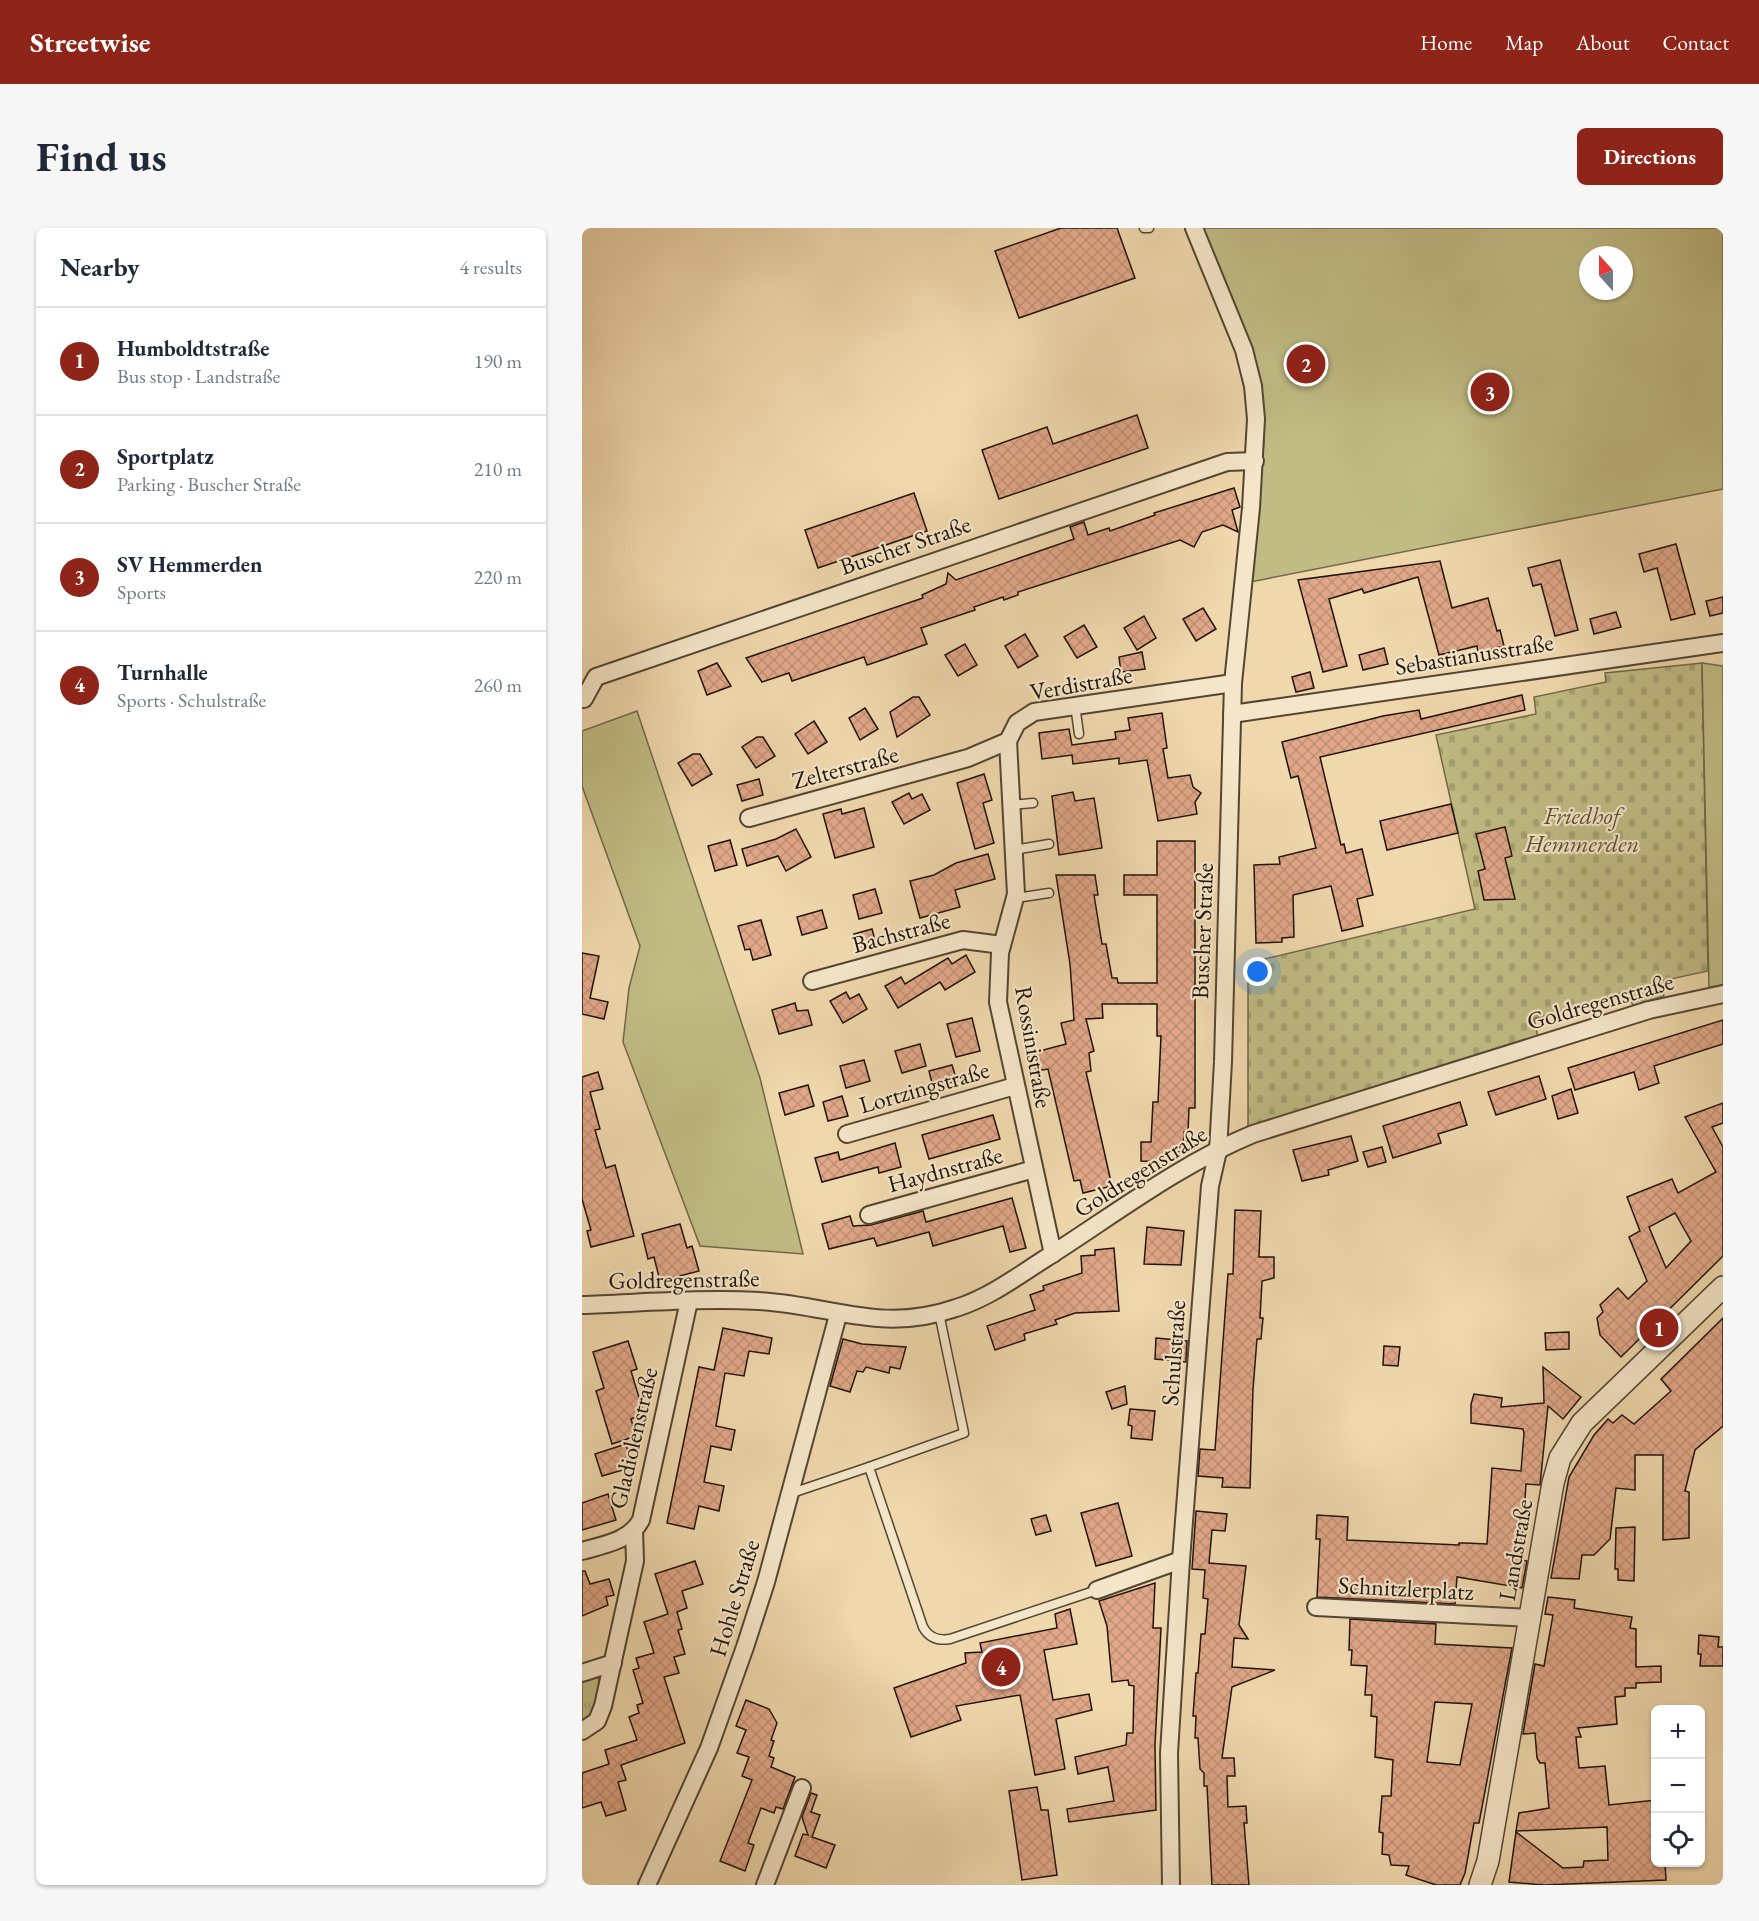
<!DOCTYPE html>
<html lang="en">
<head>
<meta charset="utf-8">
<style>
	body { margin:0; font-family:"EB Garamond",serif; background:#f6f6f7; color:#1f2937 }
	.controls { position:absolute; right:18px; bottom:18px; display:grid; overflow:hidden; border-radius:9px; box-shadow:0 2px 4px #0004 }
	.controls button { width:54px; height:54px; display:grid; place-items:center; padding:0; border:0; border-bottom:2px solid #e0e1e3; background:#fff; color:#1f2937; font:30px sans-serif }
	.compass { position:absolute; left:997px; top:18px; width:54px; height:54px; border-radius:50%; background:#fff; box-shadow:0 2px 4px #0004; rotate:339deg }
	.you { position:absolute; left:676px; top:744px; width:21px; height:21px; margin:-15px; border:4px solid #fff; border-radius:50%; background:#1a73e8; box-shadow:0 0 0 9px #1a73e833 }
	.badge { display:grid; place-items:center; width:39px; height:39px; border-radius:50%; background:#8f2418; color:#fff; font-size:20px; font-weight:700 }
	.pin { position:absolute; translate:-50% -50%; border:3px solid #fff; box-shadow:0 2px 6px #0006 }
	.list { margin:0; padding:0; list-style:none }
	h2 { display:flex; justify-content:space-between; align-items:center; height:78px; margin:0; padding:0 24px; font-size:26px }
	h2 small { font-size:20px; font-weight:400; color:#747a83 }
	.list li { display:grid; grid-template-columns:39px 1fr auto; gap:18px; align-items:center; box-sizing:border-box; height:108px; padding:0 24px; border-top:2px solid #e0e1e3 }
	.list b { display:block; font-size:22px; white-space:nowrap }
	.list p { margin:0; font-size:20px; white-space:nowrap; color:#747a83 }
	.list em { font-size:20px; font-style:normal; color:#747a83 }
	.icon { flex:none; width:33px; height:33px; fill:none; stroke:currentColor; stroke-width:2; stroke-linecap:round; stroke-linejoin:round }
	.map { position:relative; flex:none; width:1141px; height:1657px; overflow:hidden; border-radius:9px }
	header { display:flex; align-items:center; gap:36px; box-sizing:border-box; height:84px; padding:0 30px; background:#8f2418; color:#fff }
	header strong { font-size:28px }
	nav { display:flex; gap:33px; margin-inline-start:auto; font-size:21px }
	.intro { display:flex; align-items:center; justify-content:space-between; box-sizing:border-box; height:144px; padding:0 36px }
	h1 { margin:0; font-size:42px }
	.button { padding:15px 27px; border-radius:9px; background:#8f2418; color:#fff; font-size:21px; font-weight:700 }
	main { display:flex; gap:36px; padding:0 36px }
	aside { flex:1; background:#fff; border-radius:9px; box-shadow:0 2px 4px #0004 }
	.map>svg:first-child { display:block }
	.grass { fill:url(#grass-tufts); stroke:#706848; stroke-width:1.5 }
	.cemetery { fill:url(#cemetery-stones); stroke:#706848; stroke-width:1.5 }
	.park { fill:#c1bc84; stroke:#706848; stroke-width:1.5; fill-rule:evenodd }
	.building { fill:url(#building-cross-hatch); stroke:#1f140b; stroke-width:1.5; fill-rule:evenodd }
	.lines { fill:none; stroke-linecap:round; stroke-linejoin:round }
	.service-casing { stroke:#534533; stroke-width:11 }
	.minor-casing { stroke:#534533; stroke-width:20 }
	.tertiary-casing { stroke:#534533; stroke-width:24 }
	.service { stroke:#f5e6c9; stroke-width:8 }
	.minor { stroke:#f5e6c9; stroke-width:16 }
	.tertiary { stroke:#f5e6c9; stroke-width:21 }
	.labels { text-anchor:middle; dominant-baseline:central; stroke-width:4.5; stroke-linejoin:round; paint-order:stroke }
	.street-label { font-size:24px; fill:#1f140b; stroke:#f5e6c9 }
	.park-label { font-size:24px; font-style:italic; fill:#584f35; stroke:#f5e6c9 }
</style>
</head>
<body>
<header>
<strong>Streetwise</strong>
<nav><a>Home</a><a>Map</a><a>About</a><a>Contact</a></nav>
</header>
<div class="intro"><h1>Find us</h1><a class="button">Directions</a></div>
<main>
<aside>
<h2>Nearby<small>4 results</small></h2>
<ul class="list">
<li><span class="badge">1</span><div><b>Humboldtstraße</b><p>Bus stop · Landstraße</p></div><em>190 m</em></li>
<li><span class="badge">2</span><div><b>Sportplatz</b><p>Parking · Buscher Straße</p></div><em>210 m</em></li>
<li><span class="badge">3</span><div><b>SV Hemmerden</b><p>Sports</p></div><em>220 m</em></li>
<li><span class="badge">4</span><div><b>Turnhalle</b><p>Sports · Schulstraße</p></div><em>260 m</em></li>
</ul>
</aside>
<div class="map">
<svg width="1141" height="1657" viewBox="0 0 1141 1657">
	<defs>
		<pattern id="grass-tufts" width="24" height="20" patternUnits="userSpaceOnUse" patternTransform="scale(1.5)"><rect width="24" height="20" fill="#c1bc84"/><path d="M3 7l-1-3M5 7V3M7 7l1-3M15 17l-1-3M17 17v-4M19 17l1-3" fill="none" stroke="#a5a171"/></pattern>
		<pattern id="cemetery-stones" width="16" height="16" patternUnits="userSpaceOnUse" patternTransform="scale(1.5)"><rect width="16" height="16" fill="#c1bc84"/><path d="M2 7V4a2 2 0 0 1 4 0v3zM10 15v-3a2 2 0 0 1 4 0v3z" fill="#a5a171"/></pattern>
		<pattern id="building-cross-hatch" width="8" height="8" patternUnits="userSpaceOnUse" patternTransform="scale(1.5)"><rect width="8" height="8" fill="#e1a788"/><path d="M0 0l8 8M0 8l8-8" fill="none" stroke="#c18f74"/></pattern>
	</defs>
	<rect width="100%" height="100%" fill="#efd8ac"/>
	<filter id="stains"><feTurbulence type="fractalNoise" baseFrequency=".00333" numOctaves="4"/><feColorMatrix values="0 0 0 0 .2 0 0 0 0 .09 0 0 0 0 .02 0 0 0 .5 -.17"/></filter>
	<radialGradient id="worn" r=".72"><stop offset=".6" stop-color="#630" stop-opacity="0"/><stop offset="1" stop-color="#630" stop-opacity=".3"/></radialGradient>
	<!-- grass -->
	<polygon class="grass" points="14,1447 19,1456 12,1485 0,1493 0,1451"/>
	<!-- cemetery -->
	<polygon class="cemetery" points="1120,435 1126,743 1079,753 1082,768 1051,778 1046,763 952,791 956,809 666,900 666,735 893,681 854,507 954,486 952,469 1024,454 1023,445"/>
	<!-- park -->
	<g class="park">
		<path d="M620,0h521v261l-473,93 14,-140 -15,-101zM1006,27h36v36h-36z"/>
		<polygon points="1120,435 1141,438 1141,757 1127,759"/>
		<polygon points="55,483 178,850 221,1026 118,1018 41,814 47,760 58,718 0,558 0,503"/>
	</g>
	<!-- building -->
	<g class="building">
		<polygon points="479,0 535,0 553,50 437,90 413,23"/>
		<polygon points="555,187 566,220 417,271 400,222 465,199 471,216"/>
		<polygon points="652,260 658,279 650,282 656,304 641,297 620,304 612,319 598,312 436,364 436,367 422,372 421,369 392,379 393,382 339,400 345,416 300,432 285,437 282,429 210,453 207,445 180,454 164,430 341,370 340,367 364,356 366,345 374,352 492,311 488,299 502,294 506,307 527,300 528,303 573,287 572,285"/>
		<polygon points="332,265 345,303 236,340 223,302"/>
		<polygon points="1094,316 1113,386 1089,392 1075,340 1062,344 1057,326"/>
		<polygon points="978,332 996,402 973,408 959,356 951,358 946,340"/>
		<polygon points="858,333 870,380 906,370 915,403 918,402 922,418 896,424 895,418 857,427 836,349 782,365 780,361 747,371 765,438 741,444 716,352"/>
		<polygon points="1141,369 1141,385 1128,388 1124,373"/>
		<polygon points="621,380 634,401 614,413 601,391"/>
		<polygon points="1034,384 1039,399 1012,406 1008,391"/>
		<polygon points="562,388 574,410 555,422 542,400"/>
		<polygon points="502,397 515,419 495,430 482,409"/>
		<polygon points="443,406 456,428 436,440 423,418"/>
		<polygon points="383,416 395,437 376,448 363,427"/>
		<polygon points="802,420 806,436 781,442 777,427"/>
		<polygon points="560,424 563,441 539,444 537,429"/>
		<polygon points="135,435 149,458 125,467 116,443"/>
		<polygon points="728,444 732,460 714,464 710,449"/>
		<polygon points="940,467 943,482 738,529 759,617 762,616 764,625 780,621 791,667 775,671 781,698 760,703 749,658 711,667 712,709 700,710 700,714 674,715 672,637 698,636 697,629 734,620 716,548 709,550 700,514 801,488 837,482 839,491"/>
		<polygon points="331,469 337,469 348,487 315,509 308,484"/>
		<polygon points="283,480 296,501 278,512 267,490"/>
		<polygon points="580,485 585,520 581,521 586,550 608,547 611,559 619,565 613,574 615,586 576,593 565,532 537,536 537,530 491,536 490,527 460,531 457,505 487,501 490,517 534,511 533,504 548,502 546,490"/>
		<polygon points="232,493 245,514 226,526 213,506"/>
		<polygon points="175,509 181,509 193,528 174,540 160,519"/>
		<polygon points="111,526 118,526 130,546 110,558 96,535"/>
		<polygon points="402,546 410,572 401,575 412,615 393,621 375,555"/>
		<polygon points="177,551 181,567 160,573 155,557"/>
		<polygon points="491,564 493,573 512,570 520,620 477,627 470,568"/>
		<polygon points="327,565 330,571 340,566 348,582 322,596 310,574"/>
		<polygon points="869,576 876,605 805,622 798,593"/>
		<polygon points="282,580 292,619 253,630 241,586 259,581 260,586"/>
		<polygon points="923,599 930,628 923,630 933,671 902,672 896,643 903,641 894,606"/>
		<polygon points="214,601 229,629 204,643 196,628 165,638 160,621 194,611"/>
		<polygon points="148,612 155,637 133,643 126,618"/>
		<polygon points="575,613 613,613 613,880 607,880 606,904 602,904 601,924 583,923 582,934 559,933 559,914 569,914 571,874 576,874 579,808 575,808 575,776 520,776 521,790 504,791 512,823 507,825 509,843 504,844 530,958 501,965 498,952 492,953 466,841 454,843 450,825 484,816 479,795 492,792 488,736 474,647 513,647 516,667 512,667 520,716 524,716 530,750 535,750 536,755 575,755 575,667 542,667 542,647 575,647"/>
		<polygon points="406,626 413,651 373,662 378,679 338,690 328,653 352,647 374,635"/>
		<polygon points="293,661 300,685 277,691 271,667"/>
		<polygon points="240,682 245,700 220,707 215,689"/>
		<polygon points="179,692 189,727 171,732 168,721 163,722 156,698"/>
		<polygon points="290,701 294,716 277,721 272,706"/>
		<polygon points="0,725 17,728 8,770 26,774 22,791 0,786"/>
		<polygon points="384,727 393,744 363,762 358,754 316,780 303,758 319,749 323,756 366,730 370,736"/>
		<polygon points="264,764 268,771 277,766 285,781 261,795 248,773"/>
		<polygon points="213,775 215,783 226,782 230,797 197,806 190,782"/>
		<polygon points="390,790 398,823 374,829 365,796"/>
		<polygon points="1141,792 1141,816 1072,838 1077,855 1057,862 1052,844 993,862 986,840"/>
		<polygon points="338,816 344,838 320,845 313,823"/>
		<polygon points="282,832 288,853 264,860 258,838"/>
		<polygon points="370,837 375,853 351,859 347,843"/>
		<polygon points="16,844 21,861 8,864 18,901 13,902 24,940 33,937 52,1008 9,1019 5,1003 9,1002 0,971 0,849"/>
		<polygon points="957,848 964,871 914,887 906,864"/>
		<polygon points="226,857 232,878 203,887 197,865"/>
		<polygon points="989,861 996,885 976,891 970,868"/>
		<polygon points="260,868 266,888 246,893 241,874"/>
		<polygon points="878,874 885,897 856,906 859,915 811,930 801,898"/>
		<path d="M1141,875v20l-11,4 11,20v109l-102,101 -21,-22 -3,-17 6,-6 -3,-7 18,-17 10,11 19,-18 -18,-44 11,-6 -13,-34 45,-18 6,14 38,-21 -31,-55zM1093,985l16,28 -25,27 -17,-41z"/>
		<polygon points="411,887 418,911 347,931 340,907"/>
		<polygon points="769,908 776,933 746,942 747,947 720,953 711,922"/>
		<polygon points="313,915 319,939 297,945 296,939 240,954 233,930 256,924 258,932"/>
		<polygon points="800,919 804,934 786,939 781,924"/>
		<polygon points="430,970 444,1020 428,1024 421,998 351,1018 347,1004 295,1018 292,1010 247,1021 240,996 268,988 271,998 289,997 341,983 344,994"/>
		<polygon points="653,982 679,983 677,1029 692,1029 692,1050 680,1053 678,1090 681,1090 679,1111 675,1111 671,1161 668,1260 640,1259 641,1250 616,1248 618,1221 633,1222 646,1046 651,1046"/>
		<polygon points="98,996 105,1020 110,1018 117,1043 78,1053 72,1029 66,1031 60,1006"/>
		<polygon points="565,999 602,1003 599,1037 562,1036"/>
		<polygon points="532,1020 537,1083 493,1085 473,1092 475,1096 442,1106 443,1112 413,1122 405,1098 453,1082 448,1067 462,1062 461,1058 500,1045 499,1028 513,1027 513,1022"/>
		<polygon points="1141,1090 1141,1198 1113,1222 1103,1263 1107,1264 1107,1310 1081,1312 1081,1227 1053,1227 1053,1262 1034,1260 1028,1311 1012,1327 1000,1327 997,1351 969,1350 987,1249 1012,1207 1026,1191 1031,1195 1040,1187 1052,1196 1089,1163 1079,1151"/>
		<polygon points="141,1100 190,1110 187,1126 167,1123 162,1148 143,1145 134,1198 153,1202 149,1222 129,1218 122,1254 142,1258 137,1283 117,1278 112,1301 85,1295 117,1139 132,1142"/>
		<polygon points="987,1104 987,1121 964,1122 963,1105"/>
		<polygon points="574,1110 605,1113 604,1134 573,1131"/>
		<polygon points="261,1111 280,1116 324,1119 318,1141 308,1139 307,1145 284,1139 281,1144 275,1143 268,1164 248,1158"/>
		<polygon points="46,1113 55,1141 49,1143 62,1186 49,1191 54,1208 30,1216 14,1163 22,1160 11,1124"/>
		<polygon points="802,1118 818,1119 816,1138 801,1137"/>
		<polygon points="961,1139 999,1169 981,1191 966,1178 958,1257 944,1256 939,1332 945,1333 940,1360 875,1349 873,1376 735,1369 738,1311 734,1311 735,1287 766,1289 765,1312 877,1317 877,1315 883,1315 905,1316 910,1240 939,1243 942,1205 941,1201 889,1195 889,1176 892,1166 920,1170 919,1179 962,1175"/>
		<polygon points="543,1158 545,1176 530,1181 524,1164"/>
		<polygon points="548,1181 573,1183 570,1212 549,1210 550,1198 546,1197"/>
		<polygon points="44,1216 51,1239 20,1248 13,1226"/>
		<polygon points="26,1266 34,1292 0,1302 0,1275"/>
		<polygon points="536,1275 550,1328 514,1338 499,1285"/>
		<polygon points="614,1283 645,1286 643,1303 630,1302 627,1335 664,1338 657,1397 666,1411 652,1410 650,1439 693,1442 650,1459 640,1530 652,1530 653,1548 645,1548 646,1579 664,1578 665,1595 662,1595 667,1657 630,1657 625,1558 622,1558 622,1545 618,1541 616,1510 613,1510 614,1488 611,1488 614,1445 616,1445 619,1406 623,1406 626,1371 621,1370 623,1342 610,1341"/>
		<polygon points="464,1287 469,1303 454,1307 449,1291"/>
		<polygon points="1053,1299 1052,1353 1036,1352 1036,1341 1033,1341 1034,1300"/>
		<polygon points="113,1333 121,1356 100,1363 105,1380 95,1384 100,1401 96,1402 103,1426 92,1429 97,1445 82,1449 103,1515 39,1537 44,1552 36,1554 44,1582 24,1588 19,1574 0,1580 0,1545 27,1536 23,1522 55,1512 47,1489 57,1485 55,1477 61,1475 51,1442 57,1440 54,1430 72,1425 62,1394 86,1386 73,1346"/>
		<polygon points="0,1343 3,1343 8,1356 27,1351 32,1367 24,1369 26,1377 0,1388"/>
		<polygon points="573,1355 571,1400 579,1400 573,1517 574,1582 487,1594 485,1581 532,1573 526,1539 496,1546 493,1529 544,1517 545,1505 551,1505 552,1458 547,1457 546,1452 530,1454 525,1398 517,1373"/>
		<polygon points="966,1369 993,1372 992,1380 1050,1389 1048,1400 1054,1401 1054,1439 1079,1438 1079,1454 1054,1455 1054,1460 1043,1460 1043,1468 1033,1469 1035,1496 996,1500 999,1509 994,1509 997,1540 1023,1538 1027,1577 1074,1572 1074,1635 1083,1635 1084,1652 962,1657 927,1654 934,1604 981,1640 1001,1639 1002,1633 1026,1632 1025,1599 934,1603 937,1585 967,1580 963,1535 958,1535 955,1530 953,1505 941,1506 953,1436 962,1438 971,1387 963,1386"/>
		<polygon points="488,1381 495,1416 462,1422 471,1472 507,1466 510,1482 474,1491 483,1541 453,1547 438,1467 374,1478 379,1492 329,1509 312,1460 384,1435 383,1425 400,1424 398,1415 475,1400 473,1386"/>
		<path d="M768,1391l86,5 -1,20 77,4 -33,175h-5l-9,50 -5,12h-24l-30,-10 3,-9 -18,-1 -2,-10 -7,-1 1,-21 -4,-1 3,-36h9l2,-36 -18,-3 2,-40 -6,-1 1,-21h-7l2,-29 -16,-1 1,-15h-3zM853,1474l37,2 -12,61 -33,-3z"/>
		<polygon points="1117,1407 1137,1409 1136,1419 1141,1419 1141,1438 1118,1438 1119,1426 1116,1426"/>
		<polygon points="164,1472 187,1481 195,1495 189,1512 192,1513 187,1528 192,1530 189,1539 213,1549 201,1581 194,1579 192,1585 179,1580 166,1615 172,1617 163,1643 138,1633 170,1552 160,1548 167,1529 155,1525 164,1502 154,1498"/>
		<polygon points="455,1559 459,1582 466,1582 475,1647 440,1652 427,1563"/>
		<polygon points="229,1565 235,1567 229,1584 238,1587 230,1609 253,1617 244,1640 213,1628 221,1606 226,1607 220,1589"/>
	</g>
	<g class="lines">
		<!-- service casing -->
		<g class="service-casing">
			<g id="service">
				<polyline points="562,0 567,0"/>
				<polyline points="493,477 497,506"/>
				<polyline points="429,577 451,575"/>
				<polyline points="432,622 467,616"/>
				<polyline points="434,670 467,665"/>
				<polyline points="287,1239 382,1205 357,1085"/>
				<path d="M207,1266l80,-27 54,160c6,11 15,14 27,12l147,-49"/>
			</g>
		</g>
		<!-- minor casing -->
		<g class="minor-casing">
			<g id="minor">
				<polyline points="2,471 14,449 645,234 673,233"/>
				<polyline points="650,486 1141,415"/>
				<polyline points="426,513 434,666 418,725 416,774 471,1026"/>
				<polyline points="167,590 386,530 426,513 435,495 452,484 651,455"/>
				<polyline points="230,753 381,712 420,717"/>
				<polyline points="265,906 433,858"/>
				<polyline points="287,987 452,941"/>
				<path d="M0,1077c59,-2 118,-7 177,-4 73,4 121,33 197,7 32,-10 59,-30 87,-48 68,-43 135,-95 210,-126l396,-124 74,-16"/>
				<path d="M0,1323c21,-6 48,-10 59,-31l48,-219"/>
				<polyline points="515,1362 599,1332"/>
				<polyline points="734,1379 947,1390"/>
				<polyline points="0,1445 31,1435"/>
				<polyline points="0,1503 15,1493 21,1478 53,1333 52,1302"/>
				<polyline points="65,1657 127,1520 163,1419 184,1354 256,1087"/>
				<polyline points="183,1657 220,1560"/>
				<polyline points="589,1657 587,1525 599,1332 628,958 636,923 641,834 651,455 669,280 674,191 671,158 662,122 612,0"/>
			</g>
		</g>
		<!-- tertiary casing -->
		<g class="tertiary-casing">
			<polyline id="tertiary" points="898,1657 906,1633 971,1255 978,1230 1000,1195 1141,1059"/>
		</g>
		<!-- service -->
		<use href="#service" class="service"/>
		<!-- minor -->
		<use href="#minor" class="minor"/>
		<!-- tertiary -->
		<use href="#tertiary" class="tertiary"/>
	</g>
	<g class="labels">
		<!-- street labels -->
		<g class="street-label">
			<text transform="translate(323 317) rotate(-19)">Buscher Straße</text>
			<text transform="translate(892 426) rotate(-9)">Sebastianusstraße</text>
			<text transform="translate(499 455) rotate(-10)">Verdistraße</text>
			<text transform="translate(263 539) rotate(-15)">Zelterstraße</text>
			<text transform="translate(620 703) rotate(-88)">Buscher Straße</text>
			<text transform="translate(319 704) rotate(-15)">Bachstraße</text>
			<text transform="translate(1018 773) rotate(-16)">Goldregenstraße</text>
			<text transform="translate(452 819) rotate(80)">Rossinistraße</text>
			<text transform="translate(342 859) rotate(-16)">Lortzingstraße</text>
			<text transform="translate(363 941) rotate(-15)">Haydnstraße</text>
			<text transform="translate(558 943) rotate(-32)">Goldregenstraße</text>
			<text transform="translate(102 1051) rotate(-1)">Goldregenstraße</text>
			<text transform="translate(591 1125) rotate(-86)">Schulstraße</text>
			<text transform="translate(51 1210) rotate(-77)">Gladiolenstraße</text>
			<text transform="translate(933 1322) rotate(-80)">Landstraße</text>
			<text transform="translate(824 1360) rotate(3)">Schnitzlerplatz</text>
			<text transform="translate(152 1370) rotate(-73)">Hohle Straße</text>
		</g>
		<!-- park labels -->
		<g class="park-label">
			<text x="1000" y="587">Friedhof<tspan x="1000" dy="28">Hemmerden</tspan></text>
		</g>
	</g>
	<rect width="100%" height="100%" filter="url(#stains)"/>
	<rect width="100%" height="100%" fill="url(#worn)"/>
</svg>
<div class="controls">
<button>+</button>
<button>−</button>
<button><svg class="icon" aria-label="locate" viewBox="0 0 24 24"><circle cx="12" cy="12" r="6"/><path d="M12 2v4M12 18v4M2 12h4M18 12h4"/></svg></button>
</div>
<svg class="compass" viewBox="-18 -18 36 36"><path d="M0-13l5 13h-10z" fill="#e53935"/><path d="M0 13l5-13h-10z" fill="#747a83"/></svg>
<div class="you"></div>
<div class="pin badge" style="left:1077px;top:1100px">1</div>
<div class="pin badge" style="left:724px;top:136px">2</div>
<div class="pin badge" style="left:908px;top:164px">3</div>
<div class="pin badge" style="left:419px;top:1439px">4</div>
</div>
</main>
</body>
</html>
